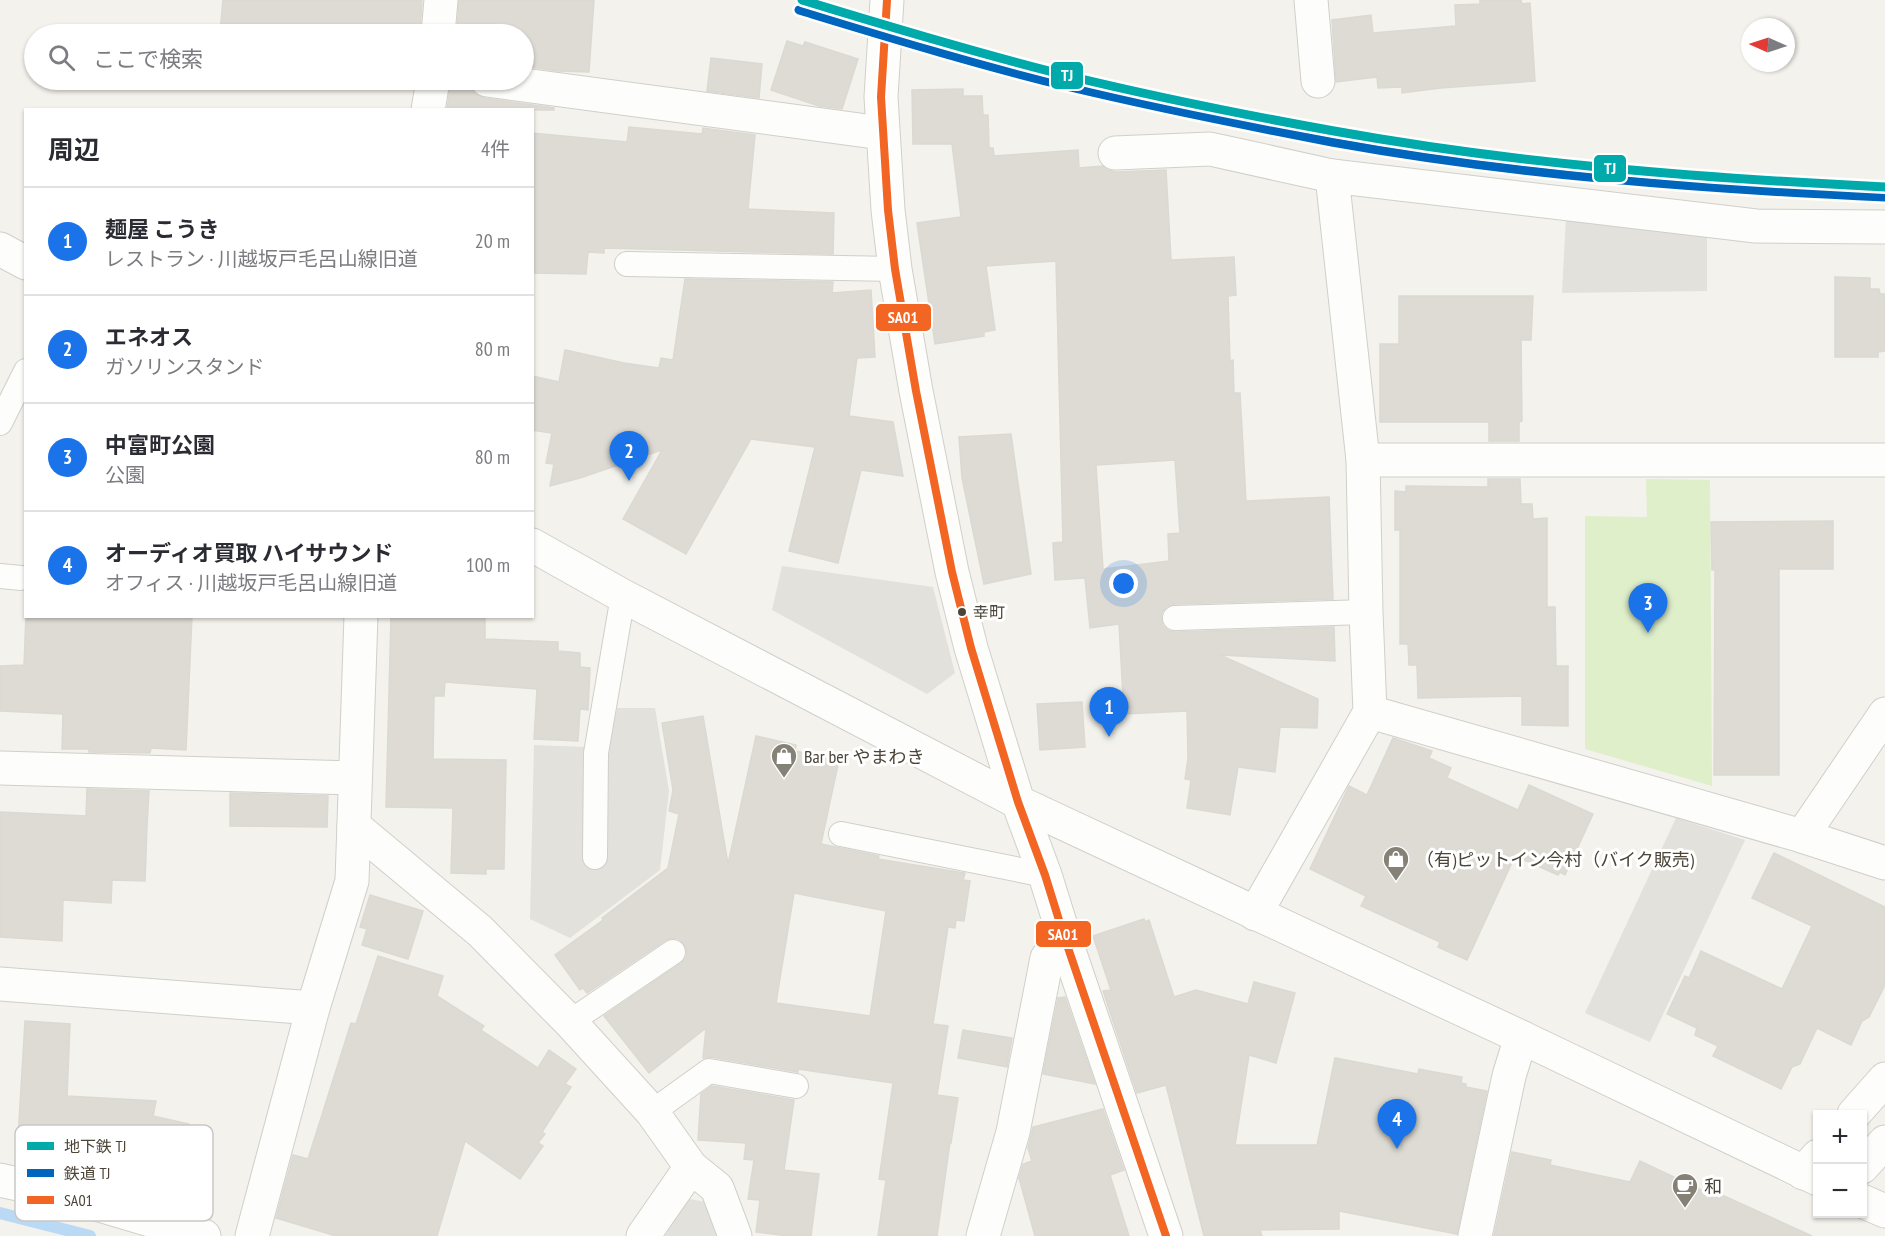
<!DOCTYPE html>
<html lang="ja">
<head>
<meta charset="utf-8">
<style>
	body { margin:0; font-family:"PT Sans Narrow","Noto Sans JP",sans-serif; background:#f2f2f3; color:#2b2b33 }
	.controls { position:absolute; right:18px; bottom:18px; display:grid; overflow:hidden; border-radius:0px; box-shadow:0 2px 4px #0004 }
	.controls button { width:54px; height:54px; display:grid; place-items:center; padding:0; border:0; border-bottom:2px solid #e1e1e2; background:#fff; color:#2b2b33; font:30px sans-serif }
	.compass { position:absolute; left:1741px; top:18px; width:54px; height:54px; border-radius:50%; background:#fff; box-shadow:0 2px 4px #0004; rotate:273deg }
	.you { position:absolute; left:1124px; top:584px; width:21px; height:21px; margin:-15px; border:4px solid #fff; border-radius:50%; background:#1a73e8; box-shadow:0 0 0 9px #1a73e833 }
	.badge { display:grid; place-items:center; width:39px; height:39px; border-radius:50%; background:#1a73e8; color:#fff; font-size:20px; font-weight:700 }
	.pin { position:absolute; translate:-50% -50px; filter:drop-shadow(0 2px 3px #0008) }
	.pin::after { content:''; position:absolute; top:32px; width:21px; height:18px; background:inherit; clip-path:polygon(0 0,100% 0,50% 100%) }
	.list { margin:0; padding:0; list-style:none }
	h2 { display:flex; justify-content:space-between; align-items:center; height:78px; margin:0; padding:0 24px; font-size:26px }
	h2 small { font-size:20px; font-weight:400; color:#7c7c81 }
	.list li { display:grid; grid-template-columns:39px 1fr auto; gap:18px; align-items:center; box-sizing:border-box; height:108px; padding:0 24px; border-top:2px solid #e1e1e2 }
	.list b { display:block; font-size:22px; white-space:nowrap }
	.list p { margin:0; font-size:20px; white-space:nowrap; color:#7c7c81 }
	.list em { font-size:20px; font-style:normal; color:#7c7c81 }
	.icon { flex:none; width:33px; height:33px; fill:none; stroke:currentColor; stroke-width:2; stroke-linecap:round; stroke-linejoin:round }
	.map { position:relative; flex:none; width:1885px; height:1236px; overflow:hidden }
	.search { position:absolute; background:#fff; box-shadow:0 2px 4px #0004; left:24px; top:24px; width:510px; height:66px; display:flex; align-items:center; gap:15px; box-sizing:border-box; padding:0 21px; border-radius:33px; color:#7c7c81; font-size:22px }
	.panel { position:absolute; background:#fff; box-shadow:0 2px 4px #0004; left:24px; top:108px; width:510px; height:510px; border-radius:0px }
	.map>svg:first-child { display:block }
	.green { fill:#deefca }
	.parking { fill:#e2e1dc }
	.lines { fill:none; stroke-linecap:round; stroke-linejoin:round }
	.stream { stroke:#bad9f4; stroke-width:12 }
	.building { fill:#dddbd4; stroke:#dbd9d2; stroke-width:1.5; fill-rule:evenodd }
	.service-casing { stroke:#d1cfc9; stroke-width:26 }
	.minor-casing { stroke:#d1cfc9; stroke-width:35 }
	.tertiary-casing { stroke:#d1cfc9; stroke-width:35 }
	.service { stroke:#fdfdfc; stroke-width:24 }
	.minor { stroke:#fdfdfc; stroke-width:33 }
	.tertiary { stroke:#fdfdfc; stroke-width:33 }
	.bus-1-casing { stroke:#fff; stroke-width:12 }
	.bus-1 { stroke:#f26522; stroke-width:8 }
	.rail-1-casing { stroke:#fff; stroke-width:14 }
	.rail-1 { stroke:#0065bd; stroke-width:9 }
	.metro-1-casing { stroke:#fff; stroke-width:14 }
	.metro-1 { stroke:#01aaaa; stroke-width:9 }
	.bus-dot { fill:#4b4437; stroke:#fff; stroke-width:2 }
	.labels { text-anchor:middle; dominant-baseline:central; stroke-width:6; stroke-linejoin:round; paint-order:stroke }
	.bus-label { font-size:16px; fill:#4b4437; stroke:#fff; text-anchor:start }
	.poi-label { font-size:18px; fill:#4b4437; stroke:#fff; text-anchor:start }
	.key { fill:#fff; stroke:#c9c7c3; stroke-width:1.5 }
	.key-label { font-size:16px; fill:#4b4437 }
	.line-badge { stroke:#fff; stroke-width:2 }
	.badge-label { font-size:16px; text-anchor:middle; font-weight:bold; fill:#fff }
</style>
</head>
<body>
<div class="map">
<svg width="1885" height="1236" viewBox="0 0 1885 1236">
	<rect width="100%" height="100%" fill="#f3f2ec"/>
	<!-- green -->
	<polygon class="green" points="1646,479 1710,480 1712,786 1585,749 1585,516 1647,517"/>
	<!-- parking -->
	<g class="parking">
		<polygon points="1566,217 1707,233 1707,291 1562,293"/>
		<polygon points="782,566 933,587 955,673 927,694 772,610"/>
		<polygon points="617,708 655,708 669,791 660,870 570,938 530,919 534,745 585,747 607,857 608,749"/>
		<polygon points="1676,818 1745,840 1650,1042 1585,1013"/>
		<polygon points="690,1199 705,1202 720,1236 665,1236 684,1205"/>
	</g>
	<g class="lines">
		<!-- stream -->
		<polyline class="stream" points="0,1213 90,1236"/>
	</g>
	<!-- building -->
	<g class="building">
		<polygon points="223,0 422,0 420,34 239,34 220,33"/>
		<polygon points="459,0 594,0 589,72 558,71 524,66 524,34 457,34"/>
		<polygon points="1480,0 1521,0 1522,4 1530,3 1535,81 1441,88 1402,93 1402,87 1378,88 1377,77 1336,82 1332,20 1371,15 1373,33 1456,26 1455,5 1480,4"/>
		<polygon points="787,41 803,46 805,42 858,59 842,109 819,106 771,90"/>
		<polygon points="711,58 762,64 759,98 707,91"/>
		<polygon points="451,80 469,80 470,88 475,94 484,98 554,108 554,110 447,110"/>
		<path d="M963,89v7h19l1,19h5l1,33h4l1,8 84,-6 1,18 24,-2 4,4 9,2 50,-2 5,90 63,-3 2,38 -8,1 2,65 3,-1 1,33h6l6,108 83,-4 4,102 -158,5 -8,2 -5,6 -1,7 2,7 6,5 6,1 159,-5 1,34 -115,-6 98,44 -1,29 -37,-1 -5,45 -37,-5 -8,48 -43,-7 4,-28 -6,-1 3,-21 -1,-47 -63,3 -5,-90 -29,4 -5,-50 -30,2 -2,-37 10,-1 -7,-281 -70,5 9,64 -11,2v4l-49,8 -18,-121 44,-6 -9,-73h-39l-1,-54zM1175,460l5,73 -12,1 1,27 -66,8 -7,-104z"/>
		<polygon points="629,127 702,134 703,128 755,135 748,209 834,213 833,254 604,248 604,253 588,252 586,274 532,273 532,133 627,142"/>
		<polygon points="1835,277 1870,278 1870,289 1879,289 1880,294 1885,294 1885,351 1878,352 1878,357 1835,357"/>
		<polygon points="685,279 833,282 832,293 871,290 875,357 857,358 849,416 893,422 903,476 861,470 838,563 789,551 815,447 751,439 686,554 623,519 662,450 580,478 550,486 554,464 546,463 552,433 532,430 532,376 559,382 565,350 624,363 659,368 661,358 673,360"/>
		<polygon points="1399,296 1533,296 1531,340 1521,340 1522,421 1519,422 1519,441 1489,441 1489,422 1380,422 1380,344 1399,344"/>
		<polygon points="1011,434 1031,574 984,584 962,478 959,437"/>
		<polygon points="1488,479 1520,479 1521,504 1532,504 1533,519 1547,518 1547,607 1555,607 1556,666 1568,666 1568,726 1522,725 1522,696 1418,698 1417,665 1409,665 1408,644 1400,644 1400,530 1395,530 1395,491 1406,492 1406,486 1488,487"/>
		<polygon points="1833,521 1833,569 1779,569 1779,775 1714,775 1715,570 1712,570 1711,522"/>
		<polygon points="26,616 192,616 186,750 151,748 150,753 89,752 89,749 62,749 63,714 0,711 0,666 24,665"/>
		<polygon points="391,616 485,616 485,639 558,642 558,651 580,653 580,667 590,668 588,710 580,709 578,741 534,739 537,689 445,682 444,696 434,696 433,759 506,760 504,869 486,869 486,874 451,873 453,808 386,807"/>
		<polygon points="1082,702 1085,747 1040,750 1037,704"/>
		<path d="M703,716l25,148 28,-128 40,9 -1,6 44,9 -18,84 58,12 -1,3 87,14 -2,7 7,1 -6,40 -8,-1 -1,8 -7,-1 -15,97 15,2 -11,69 21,3 -7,45 -1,-1 -13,94h-59l8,-56 -7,-1 14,-96 -95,-14v3l-87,-15 -8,1 3,-30 -57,45 -45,-57 77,-53 5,-5 1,-6 -3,-8 -5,-5 -6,-1 -7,2 -79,53 -4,-5 -3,2 -25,-35 48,-35 -1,-2 66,-50 11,-54 -10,-3 4,-21 -11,-67zM794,893l92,18 -16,105 -94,-13z"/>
		<polygon points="1393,738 1432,751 1429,758 1451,768 1447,778 1518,810 1529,785 1593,814 1565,875 1560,872 1558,875 1515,856 1467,960 1438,947 1440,942 1361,906 1366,896 1310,869 1349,786 1367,795"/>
		<polygon points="87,789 149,791 147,826 146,826 147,826 145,881 112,880 111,903 63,900 62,941 0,937 0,812 86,816"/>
		<polygon points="230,793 328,796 327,827 230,826"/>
		<polygon points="1774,853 1885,907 1885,985 1869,1017 1862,1021 1851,1045 1817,1028 1800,1064 1792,1067 1781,1089 1713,1056 1718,1046 1695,1035 1697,1028 1667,1014 1685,976 1689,978 1701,951 1782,989 1812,926 1752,898"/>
		<polygon points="370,895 423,911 408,959 362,945 367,929 360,927"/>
		<polygon points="1144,919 1145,922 1149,920 1174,997 1196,990 1248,1004 1254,982 1295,993 1276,1063 1249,1055 1235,1145 1317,1145 1335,1058 1418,1074 1419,1069 1462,1077 1461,1083 1466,1084 1466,1087 1487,1091 1457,1234 1339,1211 1339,1229 1260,1230 1262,1236 1204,1236 1166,1085 1137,1093 1103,991 1111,990 1093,936"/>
		<polygon points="378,956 443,976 437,996 484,1026 481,1030 538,1068 549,1050 576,1069 565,1084 571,1087 542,1132 545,1134 538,1143 543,1146 520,1179 465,1141 437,1236 336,1236 276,1218 293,1155 308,1159 351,1023 356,1024"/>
		<polygon points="1065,997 1095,1084 1043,1074 1058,998"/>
		<polygon points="25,1021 70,1024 67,1096 156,1101 153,1116 189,1124 175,1186 136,1177 138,1168 75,1165 75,1162 47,1160 48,1157 17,1156"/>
		<polygon points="963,1030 1012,1038 1007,1067 958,1058"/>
		<polygon points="712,1086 794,1100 784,1170 819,1174 811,1236 788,1236 756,1232 760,1200 748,1199 754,1160 744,1159 746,1143 698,1140 701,1094"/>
		<polygon points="1103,1109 1124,1170 1110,1175 1129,1236 1035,1236 1019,1178 1023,1164 1032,1161 1028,1148 1033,1127"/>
		<polygon points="1512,1152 1551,1160 1550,1165 1630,1182 1640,1161 1720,1199 1722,1195 1812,1236 1494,1236"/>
	</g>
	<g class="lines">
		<!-- service casing -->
		<g class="service-casing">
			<g id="service">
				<polyline points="627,264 895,269"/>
				<polyline points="0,423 26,371"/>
				<polyline points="0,576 21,578"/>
				<polyline points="1175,618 1366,612"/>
				<polyline points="841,834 1045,875"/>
				<polyline points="595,857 596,753 623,596"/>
				<polyline points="570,1022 673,952"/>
				<polyline points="652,1112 709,1071 796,1086"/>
			</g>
		</g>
		<!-- minor casing -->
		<g class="minor-casing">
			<g id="minor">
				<polyline points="1311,0 1318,81"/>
				<polyline points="438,34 441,0"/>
				<polyline points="487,80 882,133"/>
				<polyline points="428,110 433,80"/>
				<polyline points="1115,153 1210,149 1332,176"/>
				<polyline points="1363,460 1885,460"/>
				<polyline points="1370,712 1802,836 1885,863"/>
				<polyline points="0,768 355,778"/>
				<polyline points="354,826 480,931 570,1022 652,1112 691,1167 717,1188 735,1236"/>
				<polyline points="1802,836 1885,714"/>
				<polyline points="1255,914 1370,712 1366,612 1363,460 1332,176 1756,226 1885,227"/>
				<polyline points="0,984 313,1008"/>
				<polyline points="1854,1114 1885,1079"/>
				<polyline points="1862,1167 1885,1142"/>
				<polyline points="1803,1173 1818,1156"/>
				<polyline points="0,1180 59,1193 204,1236"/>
				<polyline points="252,1236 313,1008 352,881 361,616"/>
				<polyline points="643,1236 691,1167"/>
				<polyline points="983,1236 1013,1132 1047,958 1064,936"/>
				<polyline points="1475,1236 1509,1076 1521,1037"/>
			</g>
		</g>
		<!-- tertiary casing -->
		<g class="tertiary-casing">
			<g id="tertiary">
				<polyline points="887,0 881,97 888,210 895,269 916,391 952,572 971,648 1018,802 1045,875 1064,936 1166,1236"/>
				<polyline points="0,249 26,263"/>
				<polyline points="532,545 623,596 1018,802 1521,1037 1818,1179"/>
				<polyline points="1862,1201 1885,1211"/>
			</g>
		</g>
		<!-- service -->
		<use href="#service" class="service"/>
		<!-- minor -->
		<use href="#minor" class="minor"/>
		<!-- tertiary -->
		<use href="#tertiary" class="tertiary"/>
		<!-- bus-1 casing -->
		<g class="bus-1-casing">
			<polyline id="bus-1" points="887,0 881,97 888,210 895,269 916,391 952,572 971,648 1018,802 1045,875 1064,936 1166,1236"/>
		</g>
		<!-- bus-1 -->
		<use href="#bus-1" class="bus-1"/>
		<!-- rail-1 casing -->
		<g class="rail-1-casing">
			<path id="rail-1" d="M799,10c89,27 177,54 267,76 88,21 177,39 266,56 183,33 368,47 553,55"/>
		</g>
		<!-- rail-1 -->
		<use href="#rail-1" class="rail-1"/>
		<!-- metro-1 casing -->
		<g class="metro-1-casing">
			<path id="metro-1" d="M802,0c88,27 177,54 267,76 87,21 176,39 265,55 182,33 367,47 551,56"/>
		</g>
		<!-- metro-1 -->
		<use href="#metro-1" class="metro-1"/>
	</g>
	<!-- icons -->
	<defs>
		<g id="shop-pin" transform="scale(1.35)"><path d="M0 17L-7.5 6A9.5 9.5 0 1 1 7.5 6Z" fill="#868176" stroke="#fff"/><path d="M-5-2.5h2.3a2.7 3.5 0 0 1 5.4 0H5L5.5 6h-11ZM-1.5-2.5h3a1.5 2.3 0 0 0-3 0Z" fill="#fff"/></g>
		<g id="cafe-pin" transform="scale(1.35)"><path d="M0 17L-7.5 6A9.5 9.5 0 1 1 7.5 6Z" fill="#868176" stroke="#fff"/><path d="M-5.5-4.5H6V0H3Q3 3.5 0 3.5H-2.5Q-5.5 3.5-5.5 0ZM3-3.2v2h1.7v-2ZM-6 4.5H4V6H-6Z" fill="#fff"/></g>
	</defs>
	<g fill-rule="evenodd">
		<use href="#shop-pin" x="784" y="756"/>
		<use href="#shop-pin" x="1396" y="859"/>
		<use href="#cafe-pin" x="1685" y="1186"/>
	</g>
	<!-- markers -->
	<circle class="bus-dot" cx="962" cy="612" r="5"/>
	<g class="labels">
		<!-- bus labels -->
		<g class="bus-label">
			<text x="973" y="612">幸町</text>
		</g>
		<!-- poi labels -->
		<g class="poi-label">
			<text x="804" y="756">Bar ber やまわき</text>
			<text x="1416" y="859">（有)ピットイン今村（バイク販売)</text>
			<text x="1704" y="1186">和</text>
		</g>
	</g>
	<!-- legend -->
	<rect x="15" y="1125" width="198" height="96" rx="9" class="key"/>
	<rect x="27" y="1142" width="27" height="8" fill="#01aaaa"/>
	<rect x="27" y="1169" width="27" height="8" fill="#0065bd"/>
	<rect x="27" y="1196" width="27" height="8" fill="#f26522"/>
	<g class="key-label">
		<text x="64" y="1152">地下鉄 TJ</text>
		<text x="64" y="1179">鉄道 TJ</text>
		<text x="64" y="1206">SA01</text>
	</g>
	<g class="line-badge">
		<rect x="1050" y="61" width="34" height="29" rx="6" fill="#01aaaa"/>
		<rect x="1593" y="154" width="34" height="29" rx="6" fill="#01aaaa"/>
		<rect x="875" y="303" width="57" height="29" rx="6" fill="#f26522"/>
		<rect x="1035" y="920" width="57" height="28" rx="6" fill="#f26522"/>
	</g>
	<g class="badge-label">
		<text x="1067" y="81">TJ</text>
		<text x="1610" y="174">TJ</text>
		<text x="903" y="323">SA01</text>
		<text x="1063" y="940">SA01</text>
	</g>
</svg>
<div class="controls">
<button>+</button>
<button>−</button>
</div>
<svg class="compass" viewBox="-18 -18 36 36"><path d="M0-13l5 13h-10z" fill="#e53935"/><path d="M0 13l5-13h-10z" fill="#7c7c81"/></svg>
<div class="you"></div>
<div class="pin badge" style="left:1109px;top:737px">1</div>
<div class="pin badge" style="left:629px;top:481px">2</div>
<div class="pin badge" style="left:1648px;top:633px">3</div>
<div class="pin badge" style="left:1397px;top:1149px">4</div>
<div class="search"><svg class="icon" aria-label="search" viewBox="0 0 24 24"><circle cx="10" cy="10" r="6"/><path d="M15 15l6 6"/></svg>ここで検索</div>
<section class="panel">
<h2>周辺<small>4件</small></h2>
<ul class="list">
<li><span class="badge">1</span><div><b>麺屋 こうき</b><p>レストラン · 川越坂戸毛呂山線旧道</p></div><em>20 m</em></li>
<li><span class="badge">2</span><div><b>エネオス</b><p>ガソリンスタンド</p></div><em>80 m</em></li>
<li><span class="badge">3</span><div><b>中富町公園</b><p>公園</p></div><em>80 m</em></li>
<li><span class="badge">4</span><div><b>オーディオ買取 ハイサウンド</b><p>オフィス · 川越坂戸毛呂山線旧道</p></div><em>100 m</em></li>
</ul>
</section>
</div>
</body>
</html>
